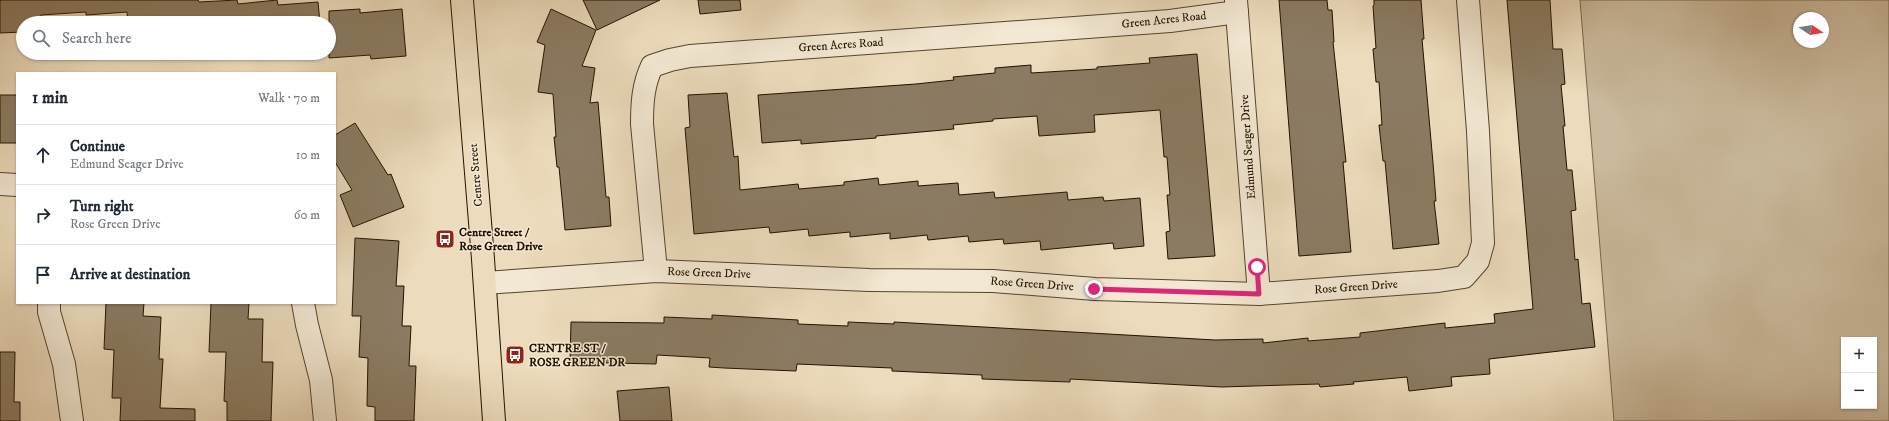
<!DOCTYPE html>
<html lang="en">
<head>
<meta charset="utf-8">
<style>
	body { margin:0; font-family:"IM FELL DW Pica",serif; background:#f6f6f7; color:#1f2937 }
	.controls { position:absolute; right:12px; bottom:12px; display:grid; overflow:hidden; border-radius:0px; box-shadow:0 1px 3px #0004 }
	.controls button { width:36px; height:36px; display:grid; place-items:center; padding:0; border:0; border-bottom:1px solid #e0e1e3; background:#fff; color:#1f2937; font:20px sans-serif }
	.compass { position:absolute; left:1793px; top:12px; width:36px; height:36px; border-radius:50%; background:#fff; box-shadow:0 1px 3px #0004; rotate:102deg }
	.stop { position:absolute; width:12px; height:12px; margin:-9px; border:3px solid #db2777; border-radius:50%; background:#fff }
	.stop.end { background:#db2777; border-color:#fff; box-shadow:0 1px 4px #0008 }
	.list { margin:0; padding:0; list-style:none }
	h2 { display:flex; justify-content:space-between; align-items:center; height:52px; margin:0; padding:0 16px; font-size:17px }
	h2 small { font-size:13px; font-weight:400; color:#747a83 }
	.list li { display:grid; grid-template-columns:26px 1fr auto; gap:12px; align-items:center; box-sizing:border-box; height:60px; padding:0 16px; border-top:1px solid #e0e1e3 }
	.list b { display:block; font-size:15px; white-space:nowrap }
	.list p { margin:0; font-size:13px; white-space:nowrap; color:#747a83 }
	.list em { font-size:13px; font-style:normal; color:#747a83 }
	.icon { flex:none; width:22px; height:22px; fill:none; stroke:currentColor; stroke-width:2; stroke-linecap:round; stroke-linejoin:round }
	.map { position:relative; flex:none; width:1889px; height:421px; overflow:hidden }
	.search { position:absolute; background:#fff; box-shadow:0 1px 3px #0004; left:16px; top:16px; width:320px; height:44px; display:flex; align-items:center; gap:10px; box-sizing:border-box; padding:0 14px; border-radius:22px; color:#747a83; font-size:15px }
	.panel { position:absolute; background:#fff; box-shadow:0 1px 3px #0004; left:16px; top:72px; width:320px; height:232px; border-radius:0px }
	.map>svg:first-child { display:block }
	.green { fill:#cab99c; stroke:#76664e; fill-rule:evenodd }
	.building { fill:#8b7b62; stroke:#221200 }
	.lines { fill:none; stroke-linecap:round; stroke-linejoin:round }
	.minor-casing { stroke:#54442f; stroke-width:24 }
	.major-casing { stroke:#221200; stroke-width:24 }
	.minor { stroke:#f3e8d3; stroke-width:22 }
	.major { stroke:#ecdbbc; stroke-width:22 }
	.route { stroke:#db2777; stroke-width:5 }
	.labels { text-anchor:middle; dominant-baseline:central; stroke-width:3; stroke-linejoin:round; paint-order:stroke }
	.street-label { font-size:12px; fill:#221200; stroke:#f3e8d3 }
	.poi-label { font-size:12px; font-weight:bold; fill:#221200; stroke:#f3e8d3; text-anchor:start }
</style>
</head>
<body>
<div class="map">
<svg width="1889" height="421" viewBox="0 0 1889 421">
	<rect width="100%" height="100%" fill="#ecdbbc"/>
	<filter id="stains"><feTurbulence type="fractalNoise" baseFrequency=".005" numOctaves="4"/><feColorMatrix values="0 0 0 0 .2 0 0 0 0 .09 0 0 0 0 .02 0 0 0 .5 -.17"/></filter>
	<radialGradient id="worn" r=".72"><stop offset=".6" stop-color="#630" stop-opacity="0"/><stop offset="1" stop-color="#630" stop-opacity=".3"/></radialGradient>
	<!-- green -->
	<path class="green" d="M1580,0h309v421h-275zM1799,18h24v24h-24zM1844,340h30v66h-30z"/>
	<!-- building -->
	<g class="building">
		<polygon points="0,0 198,0 199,2 237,0 238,4 277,0 278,5 318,2 320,23 128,23 127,12 86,15 86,12 41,15 42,23 23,23 23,32 0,33"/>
		<polygon points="583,0 660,0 597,30"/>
		<polygon points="698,0 740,0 741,10 700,14"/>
		<polygon points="1279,0 1327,0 1328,10 1332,10 1334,42 1333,42 1346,162 1343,162 1351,252 1299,256"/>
		<polygon points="1374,0 1421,0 1424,39 1422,39 1433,163 1436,201 1434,201 1439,244 1393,249 1385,161 1383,161 1379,125 1382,125 1379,82 1376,82 1373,49 1376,48 1373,6 1374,5"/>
		<polygon points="1507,0 1550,0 1553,49 1562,49 1565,84 1561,85 1565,126 1563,126 1567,170 1572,170 1576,210 1571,211 1575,260 1578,259 1582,304 1590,303 1595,347 1489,359 1490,374 1451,377 1452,386 1409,391 1407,377 1353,382 1354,384 1320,387 1319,384 1222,387 1070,379 1070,382 982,379 982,375 892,371 892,368 797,364 796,371 724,368 709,367 710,358 657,355 656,364 570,362 571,322 664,323 664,317 712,319 712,315 798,320 798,324 848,326 848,322 894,324 894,322 1215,340 1263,339 1263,343 1308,338 1308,341 1360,337 1360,333 1445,323 1445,328 1495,323 1494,314 1533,309"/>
		<polygon points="360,9 360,13 402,9 406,56 371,59 370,55 329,58 329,11"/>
		<polygon points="551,9 596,30 582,66 595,68 590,103 598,102 606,197 609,197 611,226 565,230 559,167 557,167 554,137 556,137 553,94 538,92 545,45 537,42"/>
		<polygon points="1197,54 1215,256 1168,259 1166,232 1170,231 1167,195 1170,195 1167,157 1164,157 1160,110 1094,115 1095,132 1039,136 1037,116 993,119 993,121 953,125 954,129 876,136 876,138 801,144 801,140 762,143 758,95 916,84 954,80 953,77 995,73 995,68 1031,65 1031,73 1097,69 1097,67 1150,63 1149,58"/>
		<polygon points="727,93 734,157 738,156 740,190 798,184 799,189 844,185 844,182 878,178 879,185 918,181 918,186 958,183 959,195 994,192 995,198 1067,192 1068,200 1103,197 1104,201 1140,198 1144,246 1114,249 1113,243 1041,250 1040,241 1004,244 1003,239 969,242 968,236 928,240 927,235 890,239 890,233 850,237 850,232 809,236 808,229 770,233 769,227 694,234 685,128 690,127 688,95"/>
		<rect x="0" y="95" width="17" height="48"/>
		<polygon points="355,123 388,175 391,174 404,207 353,227 340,195 352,190 335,162 335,135"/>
		<polygon points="355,238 399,241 396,286 404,286 402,326 411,326 409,366 416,366 414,421 375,421 375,407 367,406 368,358 359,357 361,316 352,316"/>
		<polygon points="106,303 144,303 143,316 161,317 159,359 163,359 160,408 195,409 195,421 120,421 121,398 112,398 114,350 104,349"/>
		<polygon points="211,303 249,303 248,319 263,319 262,362 273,362 271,421 227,421 227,402 224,401 226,352 209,352"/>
		<polygon points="0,352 15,352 14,402 20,402 20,421 0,421"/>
		<polygon points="669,387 672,421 620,421 617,391"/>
	</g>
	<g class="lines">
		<!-- minor casing -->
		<g class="minor-casing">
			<g id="minor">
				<polyline points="1236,0 1259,294"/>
				<polyline points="0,184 17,185"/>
				<path d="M656,271l-14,-147c0,-21 1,-39 10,-58l18,-6 20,-4 480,-35 67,-9"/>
				<polyline points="485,283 656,271 869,280 993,281 1095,289 1259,294 1438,281 1464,277 1478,261 1483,243 1478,131 1468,0"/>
				<polyline points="49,303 49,312 64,364 72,421"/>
				<polyline points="303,303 307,325 321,380 325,421"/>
			</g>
		</g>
		<!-- major casing -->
		<g class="major-casing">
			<polyline id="major" points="462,0 483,259 494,421"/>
		</g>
		<!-- minor -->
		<use href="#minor" class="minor"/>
		<!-- major -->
		<use href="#major" class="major"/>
	</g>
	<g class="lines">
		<!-- route -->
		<polyline class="route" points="1094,289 1259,294 1257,267"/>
	</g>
	<!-- icons -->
	<defs>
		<g id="bus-square" transform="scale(1)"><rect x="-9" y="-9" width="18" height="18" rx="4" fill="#8f2418" stroke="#f3e8d3"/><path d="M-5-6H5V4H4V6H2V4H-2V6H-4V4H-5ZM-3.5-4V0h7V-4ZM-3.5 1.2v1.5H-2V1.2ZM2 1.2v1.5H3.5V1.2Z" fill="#fff"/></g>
	</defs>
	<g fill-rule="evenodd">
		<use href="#bus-square" x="445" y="239"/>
		<use href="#bus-square" x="515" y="355"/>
	</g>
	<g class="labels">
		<!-- street labels -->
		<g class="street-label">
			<text transform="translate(1164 20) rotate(-6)">Green Acres Road</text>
			<text transform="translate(841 45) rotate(-4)">Green Acres Road</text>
			<text transform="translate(1248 147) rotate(-94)">Edmund Seager Drive</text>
			<text transform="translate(476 175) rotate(-95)">Centre Street</text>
			<text transform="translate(709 273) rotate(2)">Rose Green Drive</text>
			<text transform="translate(1032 284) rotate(4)">Rose Green Drive</text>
			<text transform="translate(1356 287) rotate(-4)">Rose Green Drive</text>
		</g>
		<!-- poi labels -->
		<g class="poi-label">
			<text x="459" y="232">Centre Street /<tspan x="459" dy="14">Rose Green Drive</tspan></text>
			<text x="529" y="348">CENTRE ST /<tspan x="529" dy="14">ROSE GREEN DR</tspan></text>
		</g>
	</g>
	<rect width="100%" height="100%" filter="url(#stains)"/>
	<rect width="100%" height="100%" fill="url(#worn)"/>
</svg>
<div class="controls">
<button>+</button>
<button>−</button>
</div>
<svg class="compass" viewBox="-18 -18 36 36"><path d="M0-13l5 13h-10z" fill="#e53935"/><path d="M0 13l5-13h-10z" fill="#747a83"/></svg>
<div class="stop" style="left:1257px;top:267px"></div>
<div class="stop end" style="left:1094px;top:289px"></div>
<div class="search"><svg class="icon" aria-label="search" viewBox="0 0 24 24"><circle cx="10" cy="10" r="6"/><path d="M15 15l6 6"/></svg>Search here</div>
<section class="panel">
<h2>1 min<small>Walk · 70 m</small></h2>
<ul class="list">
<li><svg class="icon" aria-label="ahead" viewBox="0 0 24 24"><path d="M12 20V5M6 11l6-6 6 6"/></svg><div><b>Continue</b><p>Edmund Seager Drive</p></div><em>10 m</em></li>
<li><svg class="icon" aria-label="right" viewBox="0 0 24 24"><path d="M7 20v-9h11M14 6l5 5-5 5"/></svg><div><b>Turn right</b><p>Rose Green Drive</p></div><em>60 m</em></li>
<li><svg class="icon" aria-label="arrive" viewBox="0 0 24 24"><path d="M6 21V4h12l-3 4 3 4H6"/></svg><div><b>Arrive at destination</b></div></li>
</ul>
</section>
</div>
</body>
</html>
